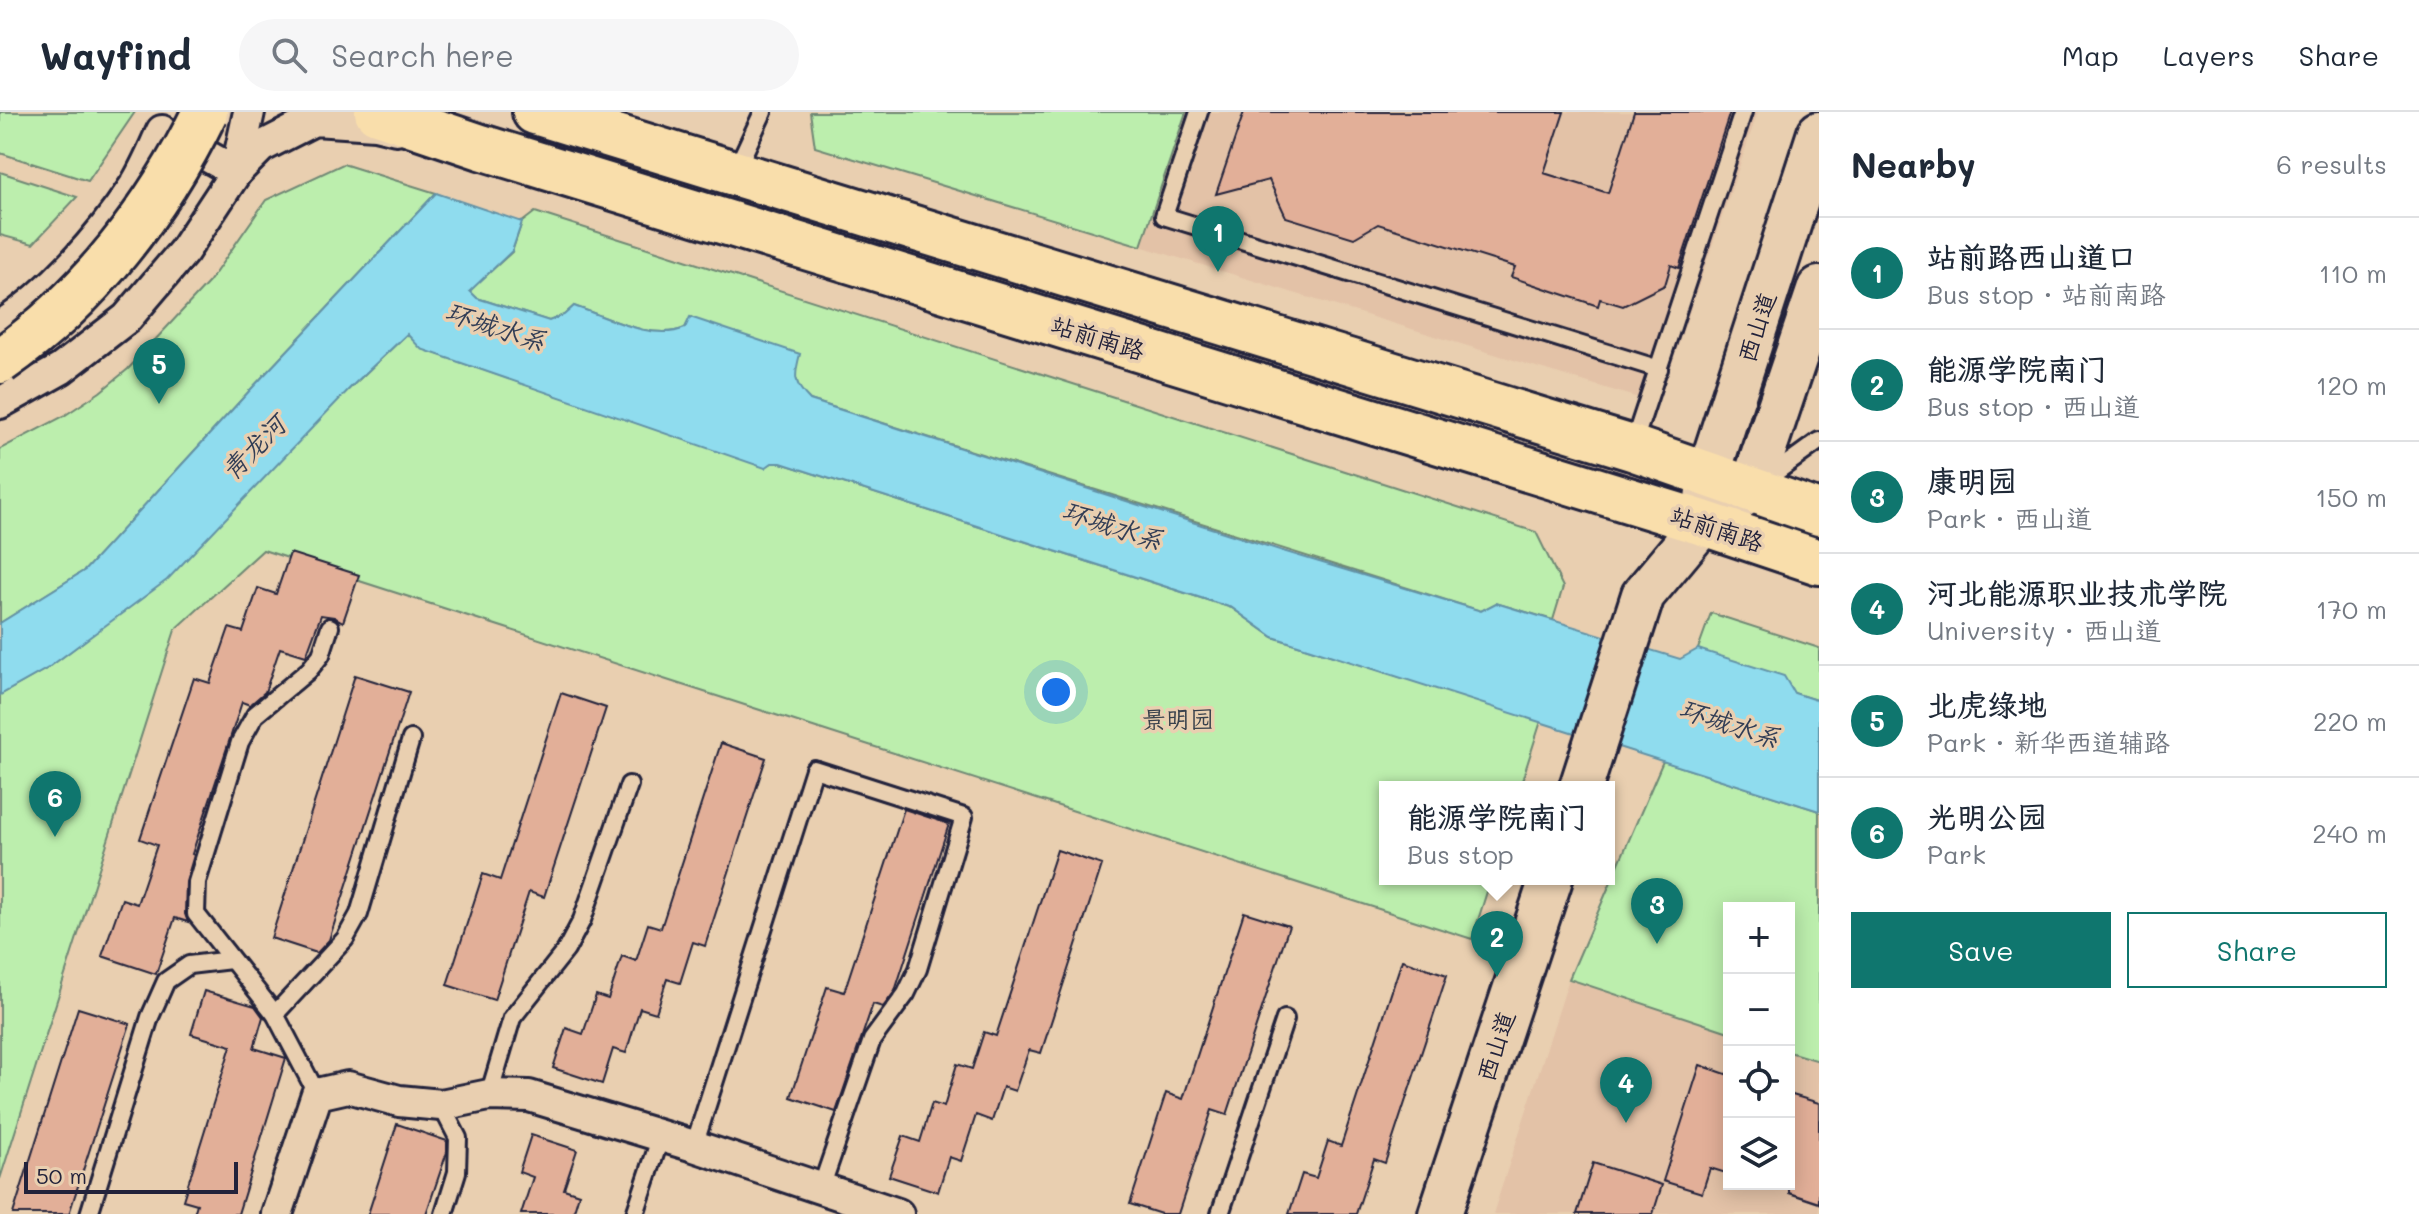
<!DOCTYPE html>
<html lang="en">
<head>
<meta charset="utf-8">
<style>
	body { margin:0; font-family:Mali,"LXGW WenKai TC",sans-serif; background:#f6f6f7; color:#1f2937 }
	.controls { position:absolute; right:24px; bottom:24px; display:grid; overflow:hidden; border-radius:0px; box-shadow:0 4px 20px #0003 }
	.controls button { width:72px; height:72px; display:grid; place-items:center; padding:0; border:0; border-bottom:2px solid #e0e1e3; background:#fff; color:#1f2937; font:40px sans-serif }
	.scale { position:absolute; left:24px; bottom:20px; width:214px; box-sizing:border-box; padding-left:8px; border:4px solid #22223b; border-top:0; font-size:22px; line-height:28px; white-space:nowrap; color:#22223b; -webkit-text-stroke:6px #e9cfb0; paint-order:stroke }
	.you { position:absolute; left:1056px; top:580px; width:28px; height:28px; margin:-20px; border:6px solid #fff; border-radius:50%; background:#1a73e8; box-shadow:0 0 0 12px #1a73e833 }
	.badge { display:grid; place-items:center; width:52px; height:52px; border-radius:50%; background:#0f766e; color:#fff; font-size:26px; font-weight:700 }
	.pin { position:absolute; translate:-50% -66px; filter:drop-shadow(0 2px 4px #0008) }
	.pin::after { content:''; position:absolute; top:42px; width:28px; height:24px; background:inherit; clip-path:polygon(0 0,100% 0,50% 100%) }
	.popup { position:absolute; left:1379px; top:669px; width:236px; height:104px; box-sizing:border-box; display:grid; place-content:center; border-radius:0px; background:#fff; filter:drop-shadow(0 2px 6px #0005); font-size:26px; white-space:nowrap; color:#747a83 }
	.popup b { font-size:30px; color:#1f2937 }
	.popup::after { content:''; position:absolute; left:50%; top:100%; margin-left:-16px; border:16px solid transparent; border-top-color:#fff }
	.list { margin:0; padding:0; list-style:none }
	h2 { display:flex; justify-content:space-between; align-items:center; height:104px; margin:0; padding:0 32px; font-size:34px }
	h2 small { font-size:26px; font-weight:400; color:#747a83 }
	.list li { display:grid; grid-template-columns:52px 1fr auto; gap:24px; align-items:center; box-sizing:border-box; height:112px; padding:0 32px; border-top:2px solid #e0e1e3 }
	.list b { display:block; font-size:30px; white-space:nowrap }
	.list p { margin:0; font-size:26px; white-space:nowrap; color:#747a83 }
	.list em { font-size:26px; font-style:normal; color:#747a83 }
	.actions { display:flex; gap:16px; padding:24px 32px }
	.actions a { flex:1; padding:18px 0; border:2px solid #0f766e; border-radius:0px; text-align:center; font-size:28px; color:#0f766e }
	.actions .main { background:#0f766e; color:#fff }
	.icon { flex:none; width:44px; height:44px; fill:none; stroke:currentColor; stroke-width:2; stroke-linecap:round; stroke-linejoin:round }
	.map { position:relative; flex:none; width:1819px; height:1102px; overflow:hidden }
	header { display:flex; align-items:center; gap:48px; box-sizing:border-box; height:112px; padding:0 40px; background:#fff; border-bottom:2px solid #e0e1e3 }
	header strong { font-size:38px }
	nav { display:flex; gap:44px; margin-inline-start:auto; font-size:28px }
	.search { width:560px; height:72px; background:#f6f6f7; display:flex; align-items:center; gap:20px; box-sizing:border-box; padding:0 28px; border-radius:44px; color:#747a83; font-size:30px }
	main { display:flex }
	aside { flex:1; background:#fff }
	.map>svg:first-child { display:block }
	.built { fill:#e3c2a7 }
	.green { fill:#bceead; stroke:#6f8874; stroke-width:2 }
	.water { fill:#8fdcee; stroke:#6392a6; stroke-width:2 }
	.building { fill:#e2af98; stroke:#22223b; stroke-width:2 }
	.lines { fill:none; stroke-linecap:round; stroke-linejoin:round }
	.lane-casing { stroke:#22223b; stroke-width:22 }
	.street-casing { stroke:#22223b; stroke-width:36 }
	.secondary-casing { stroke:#22223b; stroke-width:48 }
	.primary-casing { stroke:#22223b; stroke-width:50 }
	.lane { stroke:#e9cfb0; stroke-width:16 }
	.street { stroke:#e9cfb0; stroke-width:30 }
	.secondary { stroke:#e9cfb0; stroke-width:42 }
	.primary { stroke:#f9deab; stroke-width:44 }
	.primary-bridge-casing { stroke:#22223b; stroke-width:50; stroke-linecap:butt }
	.primary-bridge { stroke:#f9deab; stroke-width:44 }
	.labels { text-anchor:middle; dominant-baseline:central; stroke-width:7; stroke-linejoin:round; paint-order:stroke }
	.street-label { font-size:24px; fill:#22223b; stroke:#e9cfb0 }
	.park-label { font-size:24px; fill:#39414c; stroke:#e9cfb0 }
	.water-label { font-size:26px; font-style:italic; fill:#323e56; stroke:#e9cfb0 }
</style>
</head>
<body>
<header>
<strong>Wayfind</strong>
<div class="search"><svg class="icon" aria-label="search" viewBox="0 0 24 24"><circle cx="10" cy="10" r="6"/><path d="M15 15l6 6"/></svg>Search here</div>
<nav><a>Map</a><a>Layers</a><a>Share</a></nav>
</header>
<main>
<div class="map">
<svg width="1819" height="1102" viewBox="0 0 1819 1102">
	<rect width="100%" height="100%" fill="#e9cfb0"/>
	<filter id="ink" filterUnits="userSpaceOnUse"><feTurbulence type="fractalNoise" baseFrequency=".0125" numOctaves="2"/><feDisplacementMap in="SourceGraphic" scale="16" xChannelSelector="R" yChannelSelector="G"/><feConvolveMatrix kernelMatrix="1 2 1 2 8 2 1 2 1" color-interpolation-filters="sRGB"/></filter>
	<g filter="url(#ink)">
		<!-- built -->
		<g class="built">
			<polygon points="810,0 1758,0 1658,292 815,35"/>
			<polygon points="1569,867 1729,920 1729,1072 1789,1072 1789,940 1819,949 1819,1102 1493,1102"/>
		</g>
		<!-- green -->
		<g class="green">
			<polygon points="0,0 135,0 88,69 0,41"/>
			<polygon points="810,0 1186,0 1141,134 815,35"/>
			<polygon points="343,52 436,81 253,275 85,458 0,511 0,337 64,304 100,280 128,257 209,170 266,88"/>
			<polygon points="0,60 77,85 33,132 0,123"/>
			<path d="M535,100l1001,320 27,55 -10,33 -57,-17 -15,8 -671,-211 -11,-11 -4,-15 -104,-57 -6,11c-32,14 -78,-11 -111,-22l-10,9 -15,6 -72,-23 -8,-7 43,-39 10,-30z"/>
			<polygon points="407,222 422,237 765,355 772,351 781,351 1232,496 1273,525 1541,609 1520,675 1385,675 1385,767 1491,767 1472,827 263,438 175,518 0,1067 0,583 48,556 84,529"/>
			<polygon points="1711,501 1819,536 1819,589 1794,581 1698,537"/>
			<polygon points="1663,649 1819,699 1819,949 1789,940 1789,796 1729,796 1729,920 1569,867"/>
		</g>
		<!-- water -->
		<path class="water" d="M436,81l86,29 -10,29 -42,40 7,7 72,23 15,-6 10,-9c33,11 79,36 111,22l5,-11 110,37c-6,22 -7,29 10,46l473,151 198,60 15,-8 184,56 18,-10 86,27 10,17 25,8v110l-546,-174 -41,-29 -451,-145h-9l-7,5 -344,-119 -14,-15 -56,53 -184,193 -119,88 -48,27v-72l85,-53 168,-183z"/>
		<!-- building -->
		<g class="building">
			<polygon points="1244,0 1564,0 1544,61 1608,81 1634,0 1730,0 1679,156 1671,153 1665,173 1623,194 1600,187 1598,194 1511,165 1515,155 1378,112 1354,126 1286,105 1269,68 1216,82"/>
			<polygon points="290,441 359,463 343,510 334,505 321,503 306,544 280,536 265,580 250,593 242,590 192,742 194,743 186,770 185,802 188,810 175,806 156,862 102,844 122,787 137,792 157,733 140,727 194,566 210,571 229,516 243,520 258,476 276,482"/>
			<polygon points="355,563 409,580 329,828 317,841 271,826"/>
			<polygon points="561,581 606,596 544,785 529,780 494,888 447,873 483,762 500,768"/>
			<polygon points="721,631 766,646 705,834 693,830 680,871 667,867 656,901 640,896 626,941 613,937 602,972 553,956 566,916 583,922 596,883 608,887 622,844 636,849 648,812 661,816"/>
			<polygon points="904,697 949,712 895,879 883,895 873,892 836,1000 791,985 827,875 844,880"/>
			<polygon points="1057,738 1102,753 1041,941 1029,938 1015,979 1003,975 992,1009 976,1003 961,1049 949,1045 938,1080 889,1064 903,1024 920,1030 932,991 944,995 957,952 972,957 984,920 996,924"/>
			<polygon points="1244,800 1289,814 1227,1003 1212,998 1178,1102 1161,1102 1130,1092 1166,981 1183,987"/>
			<polygon points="1402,848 1447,863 1385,1051 1374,1047 1356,1102 1289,1102 1302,1062 1316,1066 1328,1029 1341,1034"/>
			<polygon points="204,879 255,894 263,905 254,936 286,946 238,1102 194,1102 197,1092 183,1088 231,934 191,922"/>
			<polygon points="78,896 130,912 69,1102 13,1102"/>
			<polygon points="1700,953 1729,963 1729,1062 1710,1056 1702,1081 1663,1069"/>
			<polygon points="1789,982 1819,991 1819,1091 1789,1081"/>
			<polygon points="397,1012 447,1029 447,1040 426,1102 368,1102"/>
			<polygon points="531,1023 577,1038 564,1077 579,1082 573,1102 521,1102 533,1065 519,1060"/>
			<polygon points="1593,1051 1662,1073 1653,1102 1577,1102"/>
		</g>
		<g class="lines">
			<!-- lane casing -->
			<g class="lane-casing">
				<g id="lane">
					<polyline points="1199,0 1164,104 1659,257"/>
					<polyline points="735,60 763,0"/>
					<polyline points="1633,333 1743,0"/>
					<polyline points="1765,368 1819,329"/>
					<polyline points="275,902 345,827 359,802 411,627"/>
					<polyline points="317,982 275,902 196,802 197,770 240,630 255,603 309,558 321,543 330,515"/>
					<polyline points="489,983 512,906 566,838 582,808 629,673"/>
					<polyline points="441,993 458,1026 457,1060 444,1102"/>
					<polyline points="694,1034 814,657 964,705 918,857 906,882 872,928 821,1076"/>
					<polyline points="89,1102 150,905 166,869 189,853 231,848"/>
					<polyline points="635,1102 661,1024"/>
					<polyline points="1220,1102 1285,907"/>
				</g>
			</g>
			<!-- street casing -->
			<g class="street-casing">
				<g id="street">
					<polyline points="236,60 261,35 314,8 375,12 396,17"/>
					<path d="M0,215c52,-35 99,-87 134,-140 11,-17 19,-37 28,-56l74,41"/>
					<polyline points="0,291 61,257 127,206 184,139 236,60 249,0"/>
					<polyline points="277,1102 317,982 348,975 399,989 441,993 489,983 529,984 694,1034 898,1102"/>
				</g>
			</g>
			<!-- secondary casing -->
			<g class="secondary-casing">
				<g id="secondary">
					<polyline points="1705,398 1709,360 1819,21"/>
					<polyline points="1581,675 1643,483 1703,411 1751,378 1819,176"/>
					<polyline points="1440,1102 1551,767"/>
				</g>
			</g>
			<!-- primary casing -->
			<g class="primary-casing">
				<g id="primary">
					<polyline points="377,0 481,35 1703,411 1819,450"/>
					<polyline points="535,0 1632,336 1819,401"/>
				</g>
			</g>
			<!-- lane -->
			<use href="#lane" class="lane"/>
			<!-- street -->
			<use href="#street" class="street"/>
			<!-- secondary -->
			<use href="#secondary" class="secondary"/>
			<!-- primary -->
			<use href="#primary" class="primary"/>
			<!-- primary-bridge casing -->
			<g class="primary-bridge-casing">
				<path id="primary-bridge" d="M0,249c89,-62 158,-152 205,-249"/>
			</g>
			<!-- primary-bridge -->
			<use href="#primary-bridge" class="primary-bridge"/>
		</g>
	</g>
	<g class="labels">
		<!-- street labels -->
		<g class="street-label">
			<text transform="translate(1756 215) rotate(-72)">西山道</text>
			<text transform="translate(1098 225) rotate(17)">站前南路</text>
			<text transform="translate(1717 416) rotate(18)">站前南路</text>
			<text transform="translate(1495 934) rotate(-72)">西山道</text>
		</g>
		<!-- park labels -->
		<g class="park-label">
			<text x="1178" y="606">景明园</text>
		</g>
		<!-- water labels -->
		<g class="water-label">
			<text transform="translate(496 214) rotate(18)">环城水系</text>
			<text transform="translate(253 335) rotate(-45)">青龙河</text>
			<text transform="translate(1113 413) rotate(18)">环城水系</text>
			<text transform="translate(1730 611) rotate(18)">环城水系</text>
		</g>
	</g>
</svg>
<div class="controls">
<button>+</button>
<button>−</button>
<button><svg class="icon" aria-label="locate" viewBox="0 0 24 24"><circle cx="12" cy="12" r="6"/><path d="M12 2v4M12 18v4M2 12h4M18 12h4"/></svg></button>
<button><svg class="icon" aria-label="layers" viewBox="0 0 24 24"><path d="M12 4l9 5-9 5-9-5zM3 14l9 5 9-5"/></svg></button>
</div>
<div class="scale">50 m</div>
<div class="you"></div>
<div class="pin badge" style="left:1218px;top:160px">1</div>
<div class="pin badge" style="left:1497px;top:865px">2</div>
<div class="popup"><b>能源学院南门</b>Bus stop</div>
<div class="pin badge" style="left:1657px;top:832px">3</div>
<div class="pin badge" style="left:1626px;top:1011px">4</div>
<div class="pin badge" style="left:159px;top:292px">5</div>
<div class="pin badge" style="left:55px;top:725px">6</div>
</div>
<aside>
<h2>Nearby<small>6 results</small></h2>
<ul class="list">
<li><span class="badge">1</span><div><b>站前路西山道口</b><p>Bus stop · 站前南路</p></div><em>110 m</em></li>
<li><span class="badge">2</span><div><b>能源学院南门</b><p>Bus stop · 西山道</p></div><em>120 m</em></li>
<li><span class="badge">3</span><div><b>康明园</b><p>Park · 西山道</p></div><em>150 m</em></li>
<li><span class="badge">4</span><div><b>河北能源职业技术学院</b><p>University · 西山道</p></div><em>170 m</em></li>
<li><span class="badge">5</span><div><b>北虎绿地</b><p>Park · 新华西道辅路</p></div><em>220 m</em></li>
<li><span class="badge">6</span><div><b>光明公园</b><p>Park</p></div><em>240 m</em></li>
</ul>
<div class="actions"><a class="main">Save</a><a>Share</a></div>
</aside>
</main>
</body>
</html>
